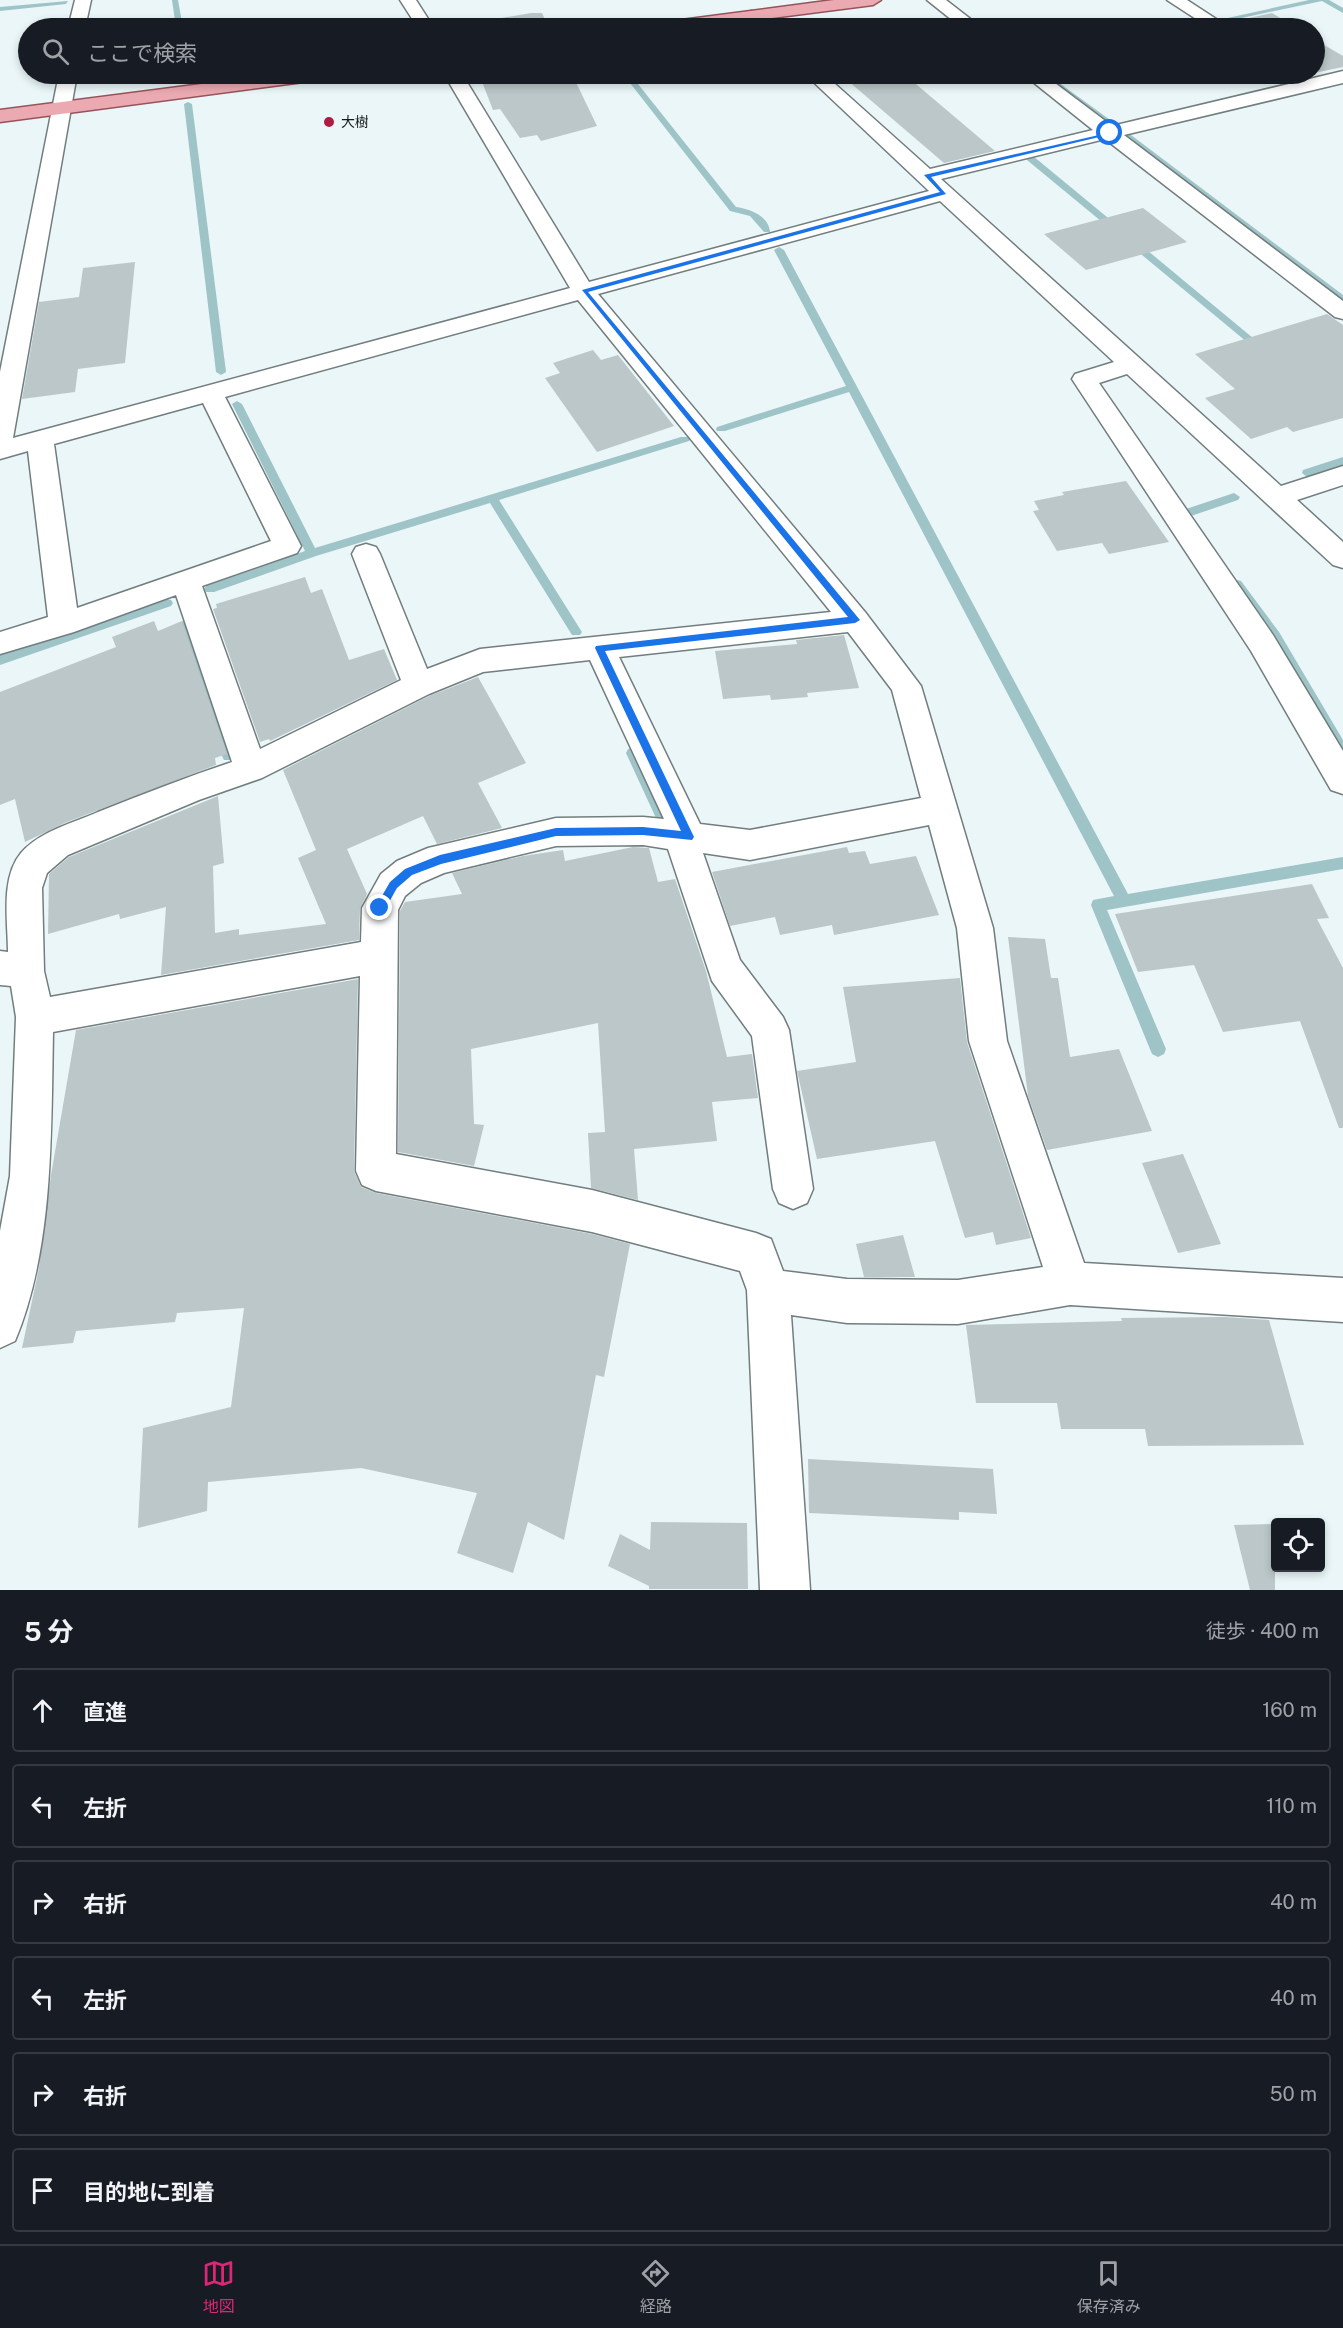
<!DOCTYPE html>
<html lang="ja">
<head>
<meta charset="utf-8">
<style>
	body { margin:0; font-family:"Public Sans","Noto Sans JP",sans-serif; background:#20242c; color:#f1f3f6 }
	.controls { position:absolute; right:18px; bottom:18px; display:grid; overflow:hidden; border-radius:6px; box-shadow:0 3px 9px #0003 }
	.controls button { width:54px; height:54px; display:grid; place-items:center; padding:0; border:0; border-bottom:2px solid #363941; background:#171b24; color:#f1f3f6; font:30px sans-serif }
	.stop { position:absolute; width:18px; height:18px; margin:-14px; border:4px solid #1a73e8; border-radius:50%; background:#fff }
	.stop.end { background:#1a73e8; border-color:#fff; box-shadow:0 2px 6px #0008 }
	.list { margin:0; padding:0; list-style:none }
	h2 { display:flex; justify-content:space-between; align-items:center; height:78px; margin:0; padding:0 24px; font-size:26px }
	h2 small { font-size:20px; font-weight:400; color:#9ea1a6 }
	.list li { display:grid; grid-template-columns:39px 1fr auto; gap:18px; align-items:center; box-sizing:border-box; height:84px; margin:0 12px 12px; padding:0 12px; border:2px solid #363941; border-radius:6px }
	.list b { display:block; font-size:22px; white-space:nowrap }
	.list em { font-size:20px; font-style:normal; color:#9ea1a6 }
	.icon { flex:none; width:33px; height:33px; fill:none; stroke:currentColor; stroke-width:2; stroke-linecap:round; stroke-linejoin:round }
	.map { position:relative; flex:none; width:1343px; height:1590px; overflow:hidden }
	.search { position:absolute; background:#171b24; box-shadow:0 3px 9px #0003; left:18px; right:18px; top:18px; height:66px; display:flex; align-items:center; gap:15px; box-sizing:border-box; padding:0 21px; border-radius:33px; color:#9ea1a6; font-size:22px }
	.sheet { height:654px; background:#171b24 }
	nav { display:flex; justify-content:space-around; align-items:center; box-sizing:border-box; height:84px; border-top:2px solid #363941; background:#171b24; font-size:16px; color:#9ea1a6 }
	nav a { display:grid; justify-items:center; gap:3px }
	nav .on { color:#db2777 }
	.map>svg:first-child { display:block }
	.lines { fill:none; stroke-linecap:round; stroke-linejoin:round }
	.stream { fill:#9ec4c8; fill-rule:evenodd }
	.building { fill:#bbc7c8 }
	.minor-casing { stroke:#727d7e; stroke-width:3 }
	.major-casing { stroke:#97535b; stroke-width:3 }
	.minor { fill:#fff; fill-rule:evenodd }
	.major { fill:#ebaab2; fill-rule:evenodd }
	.route { fill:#1a73e8 }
	.poi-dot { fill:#af1b41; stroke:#eaf6f8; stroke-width:2 }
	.labels { text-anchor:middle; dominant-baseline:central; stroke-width:5; stroke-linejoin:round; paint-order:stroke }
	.far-poi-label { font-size:14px; fill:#151919; stroke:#eaf6f8; text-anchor:start }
</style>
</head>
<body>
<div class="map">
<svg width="1343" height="1590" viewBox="0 0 1343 1590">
	<rect width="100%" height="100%" fill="#eaf6f8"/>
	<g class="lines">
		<!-- stream -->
		<g class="stream">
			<polygon points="172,0 178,0 183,28 176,28"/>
			<polygon points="1309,0 1329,0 1343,8 1343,13 1322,1 1218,23 1214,21"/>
			<polygon points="68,1 66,4 0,11 0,7"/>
			<polygon points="1202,22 1205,22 1205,26 1179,28"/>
			<path d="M623,74h7l106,133c14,2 33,9 34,25h-6l-14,-16 -20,-5z"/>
			<polygon points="1040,74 1047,74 1117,125 1110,127"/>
			<polygon points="188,102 192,104 226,372 221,375 216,372 184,104"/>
			<polygon points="1125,135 1131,135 1343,295 1343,302 1125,139"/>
			<polygon points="1027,156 1033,156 1119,227 1119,231 1113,231 1027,160"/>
			<polygon points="1130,241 1136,241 1265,348 1265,352 1259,352 1130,245"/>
			<polygon points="779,247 784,250 1128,894 1343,857 1343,869 1107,910 1166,1049 1164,1054 1158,1057 1152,1054 1091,905 1093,900 1114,896 849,392 725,431 717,431 716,429 717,427 846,386 774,250"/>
			<polygon points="237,401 242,404 315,548 681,437 689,437 690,439 689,441 499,500 580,629 582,632 580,635 572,635 490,503 316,556 214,592 206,592 204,589 206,586 305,551 232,404"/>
			<polygon points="1343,457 1343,465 1307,477 1302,473 1303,470"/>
			<polygon points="1234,493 1240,497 1238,500 1191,516 1199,526 1197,529 1189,529 1178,514 1180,511"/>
			<polygon points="1237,580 1241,581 1279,632 1343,740 1343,757 1338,756 1271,638 1233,587 1231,584 1233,581"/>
			<polygon points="167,599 171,600 173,603 171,606 0,665 0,655"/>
			<polygon points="184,620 190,625 236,756 234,760 224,760 222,756 178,625"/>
			<polygon points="633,748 638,749 640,753 670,818 668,822 663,824 658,822 656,818 626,753 628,749"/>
		</g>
	</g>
	<!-- building -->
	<g class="building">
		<polygon points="531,13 542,13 549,28 461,28 460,25"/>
		<polygon points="1272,13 1297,28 1233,28 1226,23"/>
		<polygon points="1314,39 1343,56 1343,67 1314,73"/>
		<polygon points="479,74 572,74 597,126 541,141 537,135 520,138 500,109 493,110"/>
		<polygon points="840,74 904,74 995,151 944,163"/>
		<polygon points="1143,208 1187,242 1086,270 1044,234"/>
		<polygon points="135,262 125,363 78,369 75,392 22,399 39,302 79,297 83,268"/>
		<polygon points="1327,314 1343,325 1343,418 1293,432 1287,427 1251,439 1205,398 1235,389 1195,354"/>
		<polygon points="593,350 601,360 618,355 674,426 597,452 545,378 560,373 553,363"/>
		<polygon points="1126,481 1169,542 1109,554 1102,543 1057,551 1033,511 1039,510 1034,501 1064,495 1062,492"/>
		<polygon points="305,577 311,593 322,589 349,660 384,649 397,680 270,741 269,739 260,742 213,609 217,608 216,604"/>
		<polygon points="154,621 158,631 182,621 227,754 215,758 216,765 67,822 25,842 15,799 0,805 0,692 116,647 112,637"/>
		<polygon points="844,635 859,688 807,693 808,697 771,700 770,695 723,699 715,651 797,644 796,640"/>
		<polygon points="478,677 526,763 478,783 502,828 437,844 423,816 347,849 367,894 360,908 359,940 161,975 166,907 120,919 119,914 48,934 49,874 69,857 218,796 224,863 213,866 215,933 239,929 239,935 326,924 298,858 316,850 283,770 429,696"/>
		<polygon points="633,847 649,848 658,882 675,879 706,971 727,1057 752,1054 758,1098 712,1102 717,1141 634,1149 638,1200 591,1188 588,1133 605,1132 598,1023 471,1049 474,1124 484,1125 474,1166 398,1152 400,911 405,902 462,894 452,873 523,856 563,850 565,861"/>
		<polygon points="847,847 849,853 865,851 870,864 916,856 939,915 834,935 832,925 780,935 775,917 730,926 712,872"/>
		<polygon points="1312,884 1329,918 1317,919 1343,968 1343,1128 1339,1128 1300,1021 1223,1032 1194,965 1138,972 1115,914"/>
		<polygon points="1008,937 1045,939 1051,978 1058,978 1070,1057 1119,1049 1152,1131 1047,1150 1028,1096"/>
		<polygon points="960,978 967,1042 1031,1238 996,1245 993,1232 965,1238 935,1141 817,1159 797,1071 856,1062 843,987"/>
		<polygon points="358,979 354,1171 361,1187 376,1193 592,1234 630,1244 604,1377 596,1375 564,1540 528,1522 513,1573 457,1553 477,1493 361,1468 208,1482 207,1511 138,1528 143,1428 231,1407 244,1308 177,1313 175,1322 76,1331 73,1343 22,1348 39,1268 51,1175 76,1030"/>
		<polygon points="1183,1154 1221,1244 1178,1253 1142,1163"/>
		<polygon points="903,1235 915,1277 864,1277 856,1244"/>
		<polygon points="1225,1317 1269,1320 1304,1445 1148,1446 1145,1429 1061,1429 1057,1403 976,1403 966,1325 1122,1321 1121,1318"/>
		<polygon points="808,1459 993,1469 997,1514 959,1512 959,1520 809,1513"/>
		<polygon points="651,1522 747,1523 748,1589 649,1589 649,1586 608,1566 620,1534 650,1550"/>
		<polygon points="1275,1524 1275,1590 1250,1590 1234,1525"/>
	</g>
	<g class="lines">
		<!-- minor casing -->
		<g class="minor-casing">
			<g id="minor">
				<polygon points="75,0 91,0 85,28 68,28"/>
				<polygon points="400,0 416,0 434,28 418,28"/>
				<polygon points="927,0 946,0 982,28 962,28"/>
				<polygon points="1167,0 1187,0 1230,28 1210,28"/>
				<polygon points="751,11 757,12 772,28 754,28 742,16"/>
				<path d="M1343,71v12l-219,52 219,166v18l-8,-2 -230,-178 -164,40 340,307 62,-20v19l-46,15 46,42v26l-10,-3 -206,-191 -28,9 174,252 70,116v43l-12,-4 -80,-139 -179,-272 3,-5 39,-12 -174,-161 -342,93 267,318 56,74 72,242 14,113 77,222 259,15v44l-273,-17 -112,19 -111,-1 -56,-8 19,275h-50l-13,-300 -7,-19 -148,-39 -216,-41 -14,-6 -6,-14 4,-195 -307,56c-2,100 1,216 -38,309l-15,7v-117l10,-55 6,-159 -5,-31 -11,-1v-34l8,1c0,-30 -8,-74 13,-99 19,-22 52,-30 77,-41 45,-18 89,-35 134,-50l-56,-167 -102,37 -74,22v-22l48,-15 -20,-166 -28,8v-87l59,-298h18l-64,364 557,-150 -126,-214h18l127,208 340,-91 -124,-117h19l106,95 163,-39 -70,-56h20l69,52zM578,300l253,312 -351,37 -53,20 -47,-115 -4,-7 -10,-3 -10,3 -4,7 49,126 -141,69 -58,-163 95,-33 4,-7 -76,-149zM203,403l68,138 -194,67 -23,-164zM848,632l44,58 29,108 -171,32 -50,-6 -81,-167zM590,660l74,159 -21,-2 -87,1 -128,30 -31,13 -16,13 -19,34 -1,34 -311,55 -6,-26 -2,-83 5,-15 21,-18 131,-55 63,-22 167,-84 54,-22zM929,825l28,103 12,113 74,226 -85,13 -111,-1 -64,-8 -12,-32 -15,-6 -164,-43 -196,-36 2,-244 7,-14 16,-13 23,-10 112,-27 87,-1 25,4 44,132 40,55 21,153 6,14 14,6 14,-6 6,-14 -24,-159 -6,-13 -43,-57 -37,-107 47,7z"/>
			</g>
		</g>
		<!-- major casing -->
		<g class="major-casing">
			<g id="major">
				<polygon points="834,0 881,0 873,5 694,28 649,28 658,23"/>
				<polygon points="280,74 328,74 319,80 0,122 0,110"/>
			</g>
		</g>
		<!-- minor -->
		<use href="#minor" class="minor"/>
		<!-- major -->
		<use href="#major" class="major"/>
	</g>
	<!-- route -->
	<polygon class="route" points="1112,132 1112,134 931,177 946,194 588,292 860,620 855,623 605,651 694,837 692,840 643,835 556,836 441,864 412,875 397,888 384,911 376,911 375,908 390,882 405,869 440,855 556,828 643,827 681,831 595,648 596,646 848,617 582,290 940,192 924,175"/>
	<!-- markers -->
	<circle class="poi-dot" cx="329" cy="122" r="6"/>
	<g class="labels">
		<!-- far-poi labels -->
		<g class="far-poi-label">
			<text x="341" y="122">大樹</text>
		</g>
	</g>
</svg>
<div class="controls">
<button><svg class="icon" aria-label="locate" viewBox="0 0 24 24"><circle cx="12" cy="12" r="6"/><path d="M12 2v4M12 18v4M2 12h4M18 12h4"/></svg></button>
</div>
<div class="stop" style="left:1110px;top:133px"></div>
<div class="stop end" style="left:380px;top:908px"></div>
<div class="search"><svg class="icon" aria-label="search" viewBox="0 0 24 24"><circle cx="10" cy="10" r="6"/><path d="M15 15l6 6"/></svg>ここで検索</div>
</div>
<section class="sheet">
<h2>5 分<small>徒歩 · 400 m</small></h2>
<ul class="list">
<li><svg class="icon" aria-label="ahead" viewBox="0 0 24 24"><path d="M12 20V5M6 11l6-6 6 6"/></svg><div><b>直進</b></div><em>160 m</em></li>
<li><svg class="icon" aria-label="left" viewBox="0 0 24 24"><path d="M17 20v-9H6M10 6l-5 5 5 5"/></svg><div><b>左折</b></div><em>110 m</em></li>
<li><svg class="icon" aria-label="right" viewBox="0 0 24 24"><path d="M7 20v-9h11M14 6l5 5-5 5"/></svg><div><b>右折</b></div><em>40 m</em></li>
<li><svg class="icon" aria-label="left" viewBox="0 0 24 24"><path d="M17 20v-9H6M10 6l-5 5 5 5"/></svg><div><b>左折</b></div><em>40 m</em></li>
<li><svg class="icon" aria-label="right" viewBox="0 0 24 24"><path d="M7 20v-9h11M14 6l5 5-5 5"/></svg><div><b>右折</b></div><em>50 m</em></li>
<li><svg class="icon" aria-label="arrive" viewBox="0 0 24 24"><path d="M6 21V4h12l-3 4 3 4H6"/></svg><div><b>目的地に到着</b></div></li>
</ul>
</section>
<nav>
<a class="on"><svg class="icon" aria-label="map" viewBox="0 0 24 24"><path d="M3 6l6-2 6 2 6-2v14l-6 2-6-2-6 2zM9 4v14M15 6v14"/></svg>地図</a>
<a><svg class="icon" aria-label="directions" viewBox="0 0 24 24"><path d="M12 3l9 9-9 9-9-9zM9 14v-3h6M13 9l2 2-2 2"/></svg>経路</a>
<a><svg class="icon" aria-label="saved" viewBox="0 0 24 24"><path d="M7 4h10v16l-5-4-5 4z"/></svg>保存済み</a>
</nav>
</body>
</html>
